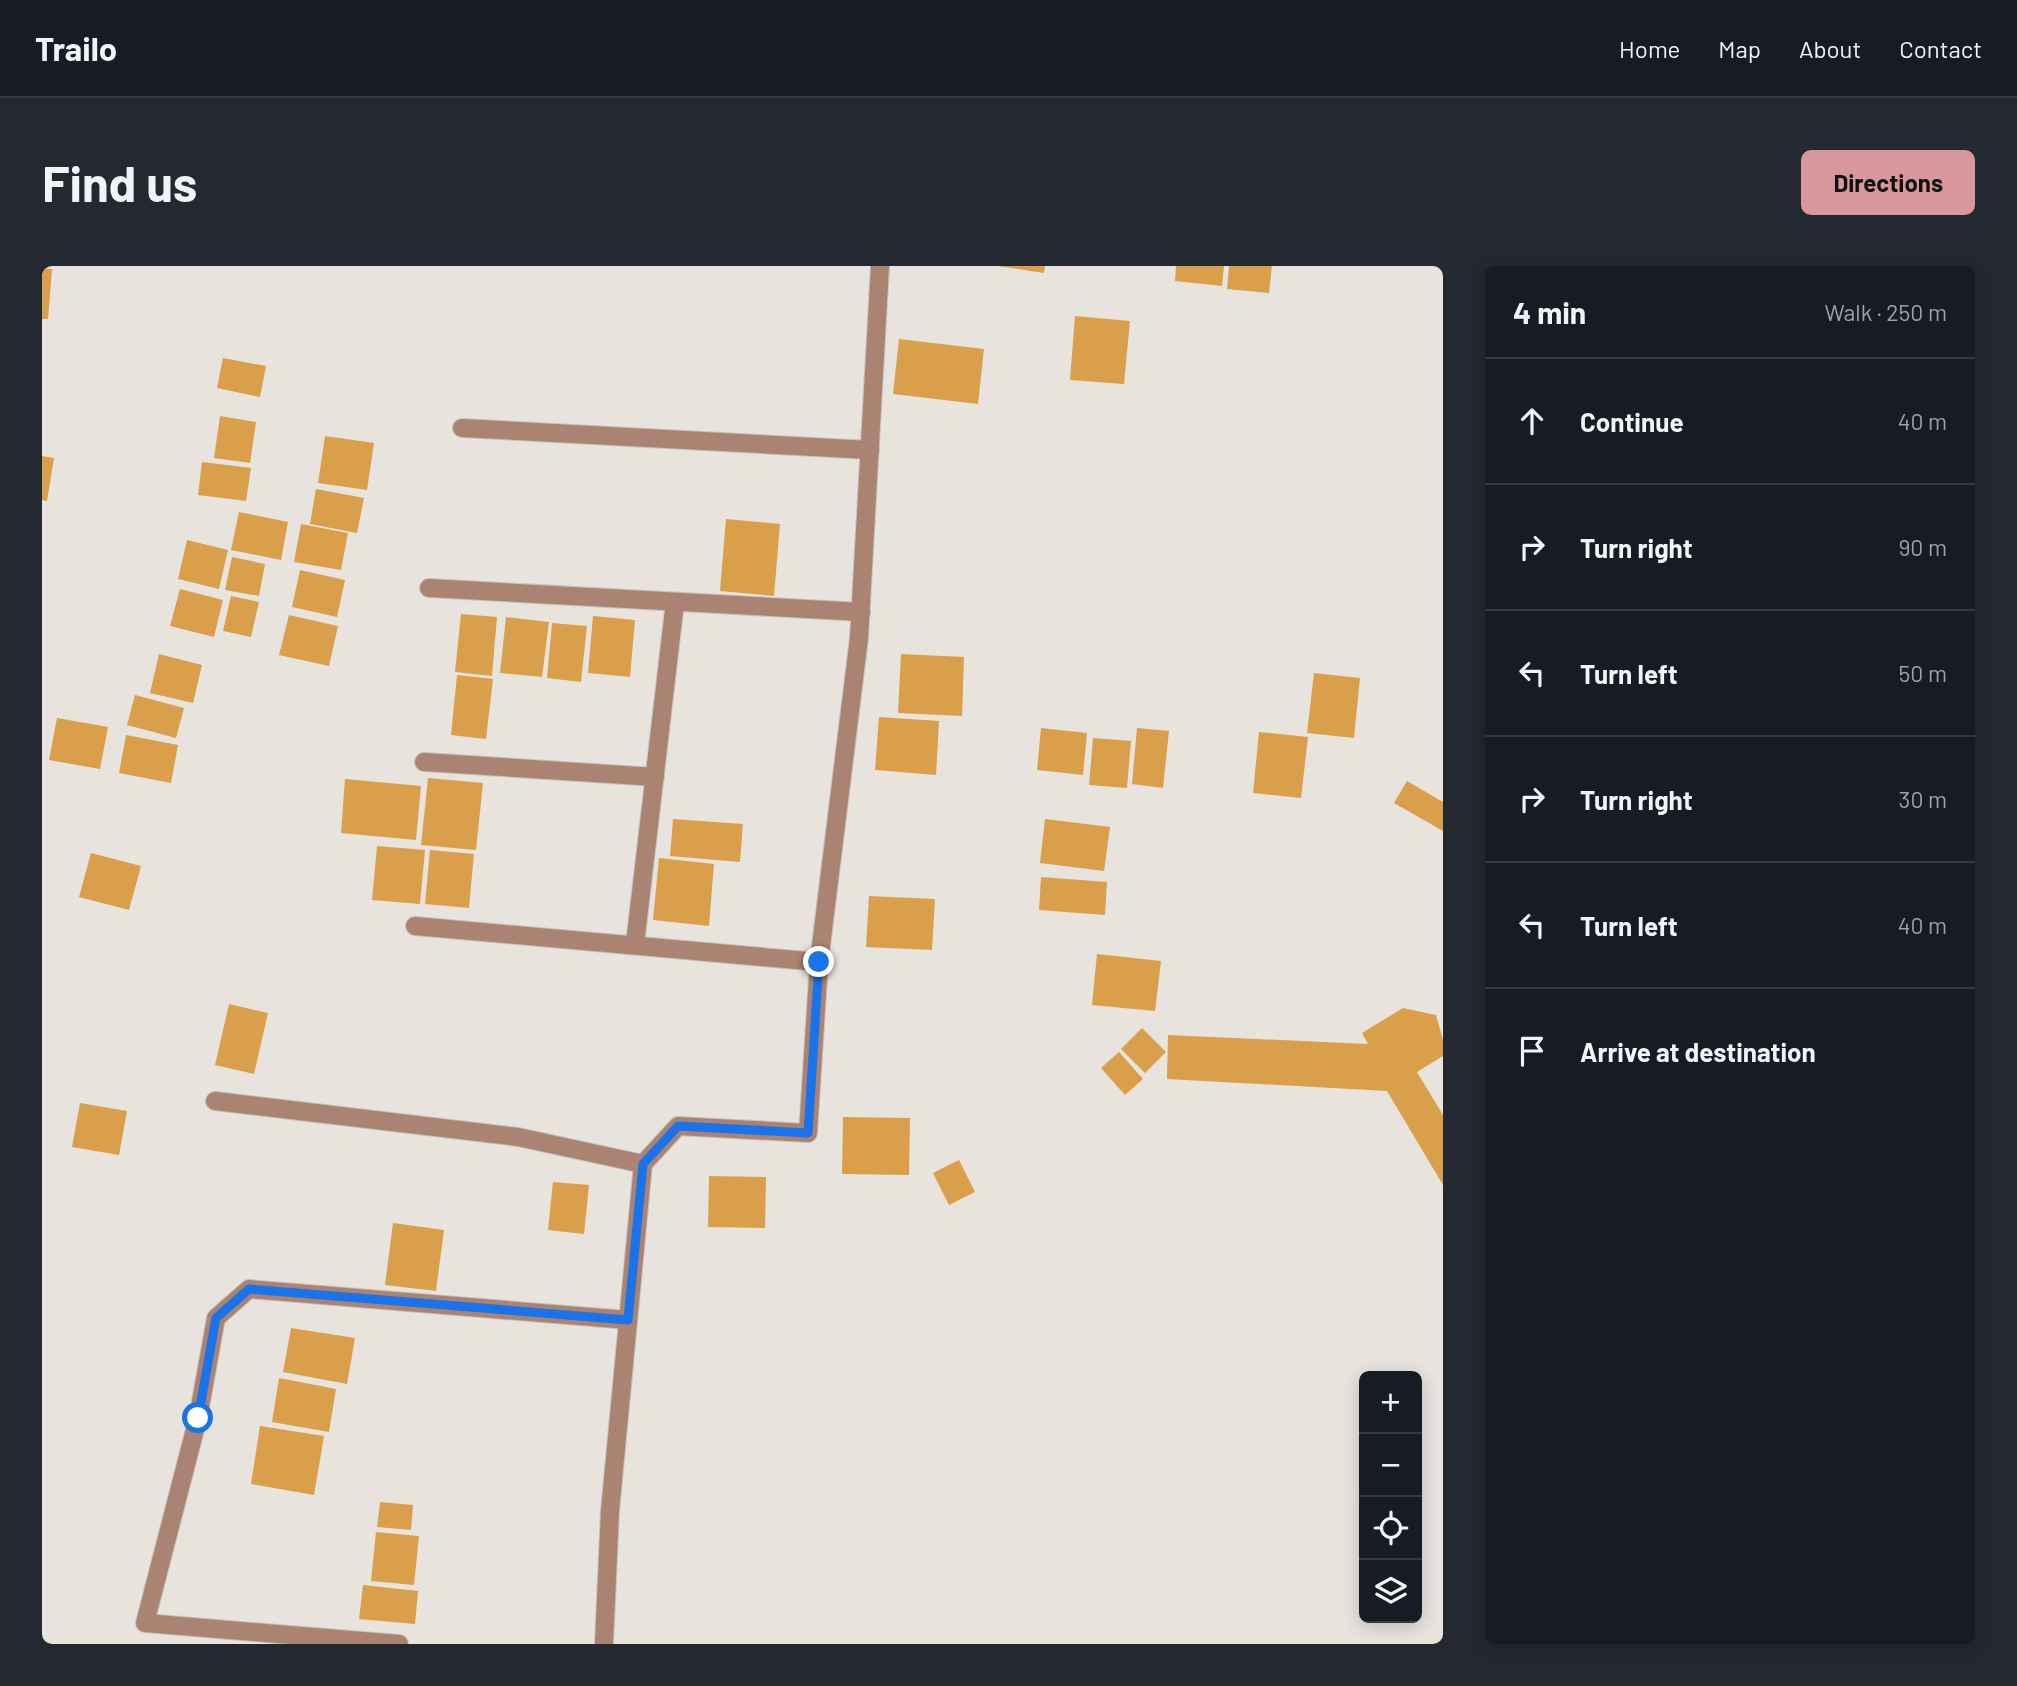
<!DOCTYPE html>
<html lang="en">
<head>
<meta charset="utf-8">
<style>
	body { margin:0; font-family:Barlow,sans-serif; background:#242831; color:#f1f3f6 }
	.controls { position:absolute; right:21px; bottom:21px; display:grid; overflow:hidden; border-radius:10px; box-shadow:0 4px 18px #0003 }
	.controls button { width:63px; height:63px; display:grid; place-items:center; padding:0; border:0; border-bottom:2px solid #363941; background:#171b24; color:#f1f3f6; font:35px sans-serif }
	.stop { position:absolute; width:21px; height:21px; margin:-16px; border:5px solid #1a73e8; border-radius:50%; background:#fff }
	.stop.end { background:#1a73e8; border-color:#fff; box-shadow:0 2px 7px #0008 }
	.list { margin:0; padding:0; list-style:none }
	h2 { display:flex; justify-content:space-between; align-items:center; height:91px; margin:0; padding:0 28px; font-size:30px }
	h2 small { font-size:23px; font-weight:400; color:#9ea1a6 }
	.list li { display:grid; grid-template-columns:46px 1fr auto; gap:21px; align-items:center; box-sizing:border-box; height:126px; padding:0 28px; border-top:2px solid #363941 }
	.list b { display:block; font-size:26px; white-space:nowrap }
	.list em { font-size:23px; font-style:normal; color:#9ea1a6 }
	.icon { flex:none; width:38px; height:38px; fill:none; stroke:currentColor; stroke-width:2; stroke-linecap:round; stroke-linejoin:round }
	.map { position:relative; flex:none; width:1401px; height:1378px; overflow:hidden; border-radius:10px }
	header { display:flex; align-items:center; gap:42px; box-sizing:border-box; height:98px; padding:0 35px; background:#171b24; border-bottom:2px solid #363941 }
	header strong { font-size:33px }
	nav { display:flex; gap:38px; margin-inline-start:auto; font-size:24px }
	.intro { display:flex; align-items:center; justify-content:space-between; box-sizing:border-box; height:168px; padding:0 42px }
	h1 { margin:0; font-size:49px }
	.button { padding:18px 32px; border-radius:10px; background:#d7979d; color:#111; font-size:24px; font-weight:700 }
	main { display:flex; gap:42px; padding:0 42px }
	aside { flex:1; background:#171b24; border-radius:10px; box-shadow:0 4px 18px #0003 }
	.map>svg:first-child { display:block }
	.building { fill:#da9f4a }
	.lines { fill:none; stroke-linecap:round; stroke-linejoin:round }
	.minor-casing { stroke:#c5c1bc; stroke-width:20 }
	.minor { stroke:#ab8372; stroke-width:18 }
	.route { stroke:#1a73e8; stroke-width:9 }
</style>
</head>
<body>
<header>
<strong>Trailo</strong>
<nav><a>Home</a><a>Map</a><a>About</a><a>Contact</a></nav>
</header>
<div class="intro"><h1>Find us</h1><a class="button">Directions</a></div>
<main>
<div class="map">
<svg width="1401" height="1378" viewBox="0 0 1401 1378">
	<rect width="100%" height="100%" fill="#e8e3dd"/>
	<!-- building -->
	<g class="building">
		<polygon points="956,0 1003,0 1002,7"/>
		<polygon points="1134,0 1182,0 1180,20 1133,15"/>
		<polygon points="1187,0 1230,0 1227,27 1185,23"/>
		<polygon points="0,2 10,3 6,53 0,53"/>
		<polygon points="1033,50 1088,55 1082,118 1028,114"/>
		<polygon points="857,73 942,83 936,138 851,128"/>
		<polygon points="181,92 224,100 218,131 175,122"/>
		<polygon points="178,150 214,156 208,197 172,192"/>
		<polygon points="283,170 332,177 325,224 276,217"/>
		<polygon points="0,190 12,192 5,235 0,234"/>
		<polygon points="160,196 209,202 204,235 156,229"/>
		<polygon points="274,223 322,232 315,267 268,258"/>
		<polygon points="197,246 246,256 239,294 189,284"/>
		<polygon points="684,253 738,258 732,330 678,325"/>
		<polygon points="259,258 306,267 299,304 252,296"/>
		<polygon points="145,274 186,284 177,323 136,313"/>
		<polygon points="190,291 223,298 217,330 183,324"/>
		<polygon points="258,304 303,314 295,351 250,341"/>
		<polygon points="138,323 181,334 172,371 128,360"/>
		<polygon points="189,330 217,336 209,371 181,365"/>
		<polygon points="419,348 455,351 450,410 413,406"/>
		<polygon points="247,349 296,360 287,400 237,389"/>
		<polygon points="551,350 593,354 588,411 546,407"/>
		<polygon points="464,351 507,356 500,411 458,407"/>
		<polygon points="510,357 545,360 539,416 505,412"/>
		<polygon points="117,388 160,399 151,437 108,427"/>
		<polygon points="859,388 922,391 920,450 856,447"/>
		<polygon points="1272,407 1318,412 1312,472 1265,467"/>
		<polygon points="415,409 451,413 444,473 409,469"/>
		<polygon points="93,429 142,442 134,472 85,459"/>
		<polygon points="837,451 897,455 894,509 833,504"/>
		<polygon points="15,452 66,461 58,503 7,494"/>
		<polygon points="999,462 1045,467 1041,509 995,504"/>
		<polygon points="1095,462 1127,465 1121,522 1090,518"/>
		<polygon points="1217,466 1266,471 1259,532 1211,527"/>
		<polygon points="84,469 136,479 129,517 77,507"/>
		<polygon points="1051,472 1089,475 1085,522 1047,519"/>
		<polygon points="386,512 441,517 434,584 379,579"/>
		<polygon points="303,513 379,520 374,574 299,567"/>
		<polygon points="1365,515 1401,536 1401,565 1352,537"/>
		<polygon points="631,553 701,558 698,596 628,590"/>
		<polygon points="1003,553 1068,561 1062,605 998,597"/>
		<polygon points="335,580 383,584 378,638 330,634"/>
		<polygon points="388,584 432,588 427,642 383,638"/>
		<polygon points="49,587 99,600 87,644 37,631"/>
		<polygon points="617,592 672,598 667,660 611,654"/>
		<polygon points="999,611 1065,616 1063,649 997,644"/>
		<polygon points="827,630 893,633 890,684 824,681"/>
		<polygon points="1055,688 1119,695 1113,745 1050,739"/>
		<polygon points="187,738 226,747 212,808 173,799"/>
		<polygon points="1361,742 1394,749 1401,774 1401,790 1375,806 1401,849 1401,919 1345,825 1125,813 1126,769 1326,778 1320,767"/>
		<polygon points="1100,762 1124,786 1103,807 1079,783"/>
		<polygon points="1077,786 1101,813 1083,829 1059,802"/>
		<polygon points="38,837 85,845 77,889 30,881"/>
		<polygon points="801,851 868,852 867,909 800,908"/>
		<polygon points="917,894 933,926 907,939 891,907"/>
		<polygon points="667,910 724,911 723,962 666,961"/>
		<polygon points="511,916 547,919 542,968 506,964"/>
		<polygon points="351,957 402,964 394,1025 343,1019"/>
		<polygon points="249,1062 313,1072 305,1118 241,1106"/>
		<polygon points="237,1112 294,1123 287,1166 230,1156"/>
		<polygon points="218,1160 282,1170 272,1229 209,1218"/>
		<polygon points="338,1236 371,1239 369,1264 335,1261"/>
		<polygon points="334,1266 377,1270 372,1319 329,1315"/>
		<polygon points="321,1319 376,1325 373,1358 317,1353"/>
	</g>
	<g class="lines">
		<!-- minor casing -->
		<g class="minor-casing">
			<g id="minor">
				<polyline points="420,162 828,184"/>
				<polyline points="387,322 819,346"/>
				<polyline points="382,496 613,511"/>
				<polyline points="373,660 777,696"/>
				<polyline points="593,678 633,336"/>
				<polyline points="173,835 476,871 601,898"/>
				<polyline points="357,1378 103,1357 156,1152 174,1052 207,1023 586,1054"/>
				<polyline points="562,1378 568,1245 601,898 636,860 766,867 777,696 817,372 838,0"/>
			</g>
		</g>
		<!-- minor -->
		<use href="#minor" class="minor"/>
	</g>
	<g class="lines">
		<!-- route -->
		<polyline class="route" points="156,1152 174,1052 207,1023 586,1054 601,898 636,860 766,867 777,696"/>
	</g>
</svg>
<div class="controls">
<button>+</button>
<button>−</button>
<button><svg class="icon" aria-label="locate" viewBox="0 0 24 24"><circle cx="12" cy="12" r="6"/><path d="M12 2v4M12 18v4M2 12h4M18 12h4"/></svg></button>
<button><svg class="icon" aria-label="layers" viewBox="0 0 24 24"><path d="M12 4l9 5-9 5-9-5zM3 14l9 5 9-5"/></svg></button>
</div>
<div class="stop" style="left:156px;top:1152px"></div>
<div class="stop end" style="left:777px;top:696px"></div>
</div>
<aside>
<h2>4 min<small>Walk · 250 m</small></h2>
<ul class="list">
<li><svg class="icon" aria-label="ahead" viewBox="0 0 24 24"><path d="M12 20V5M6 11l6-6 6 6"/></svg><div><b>Continue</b></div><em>40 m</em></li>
<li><svg class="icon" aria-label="right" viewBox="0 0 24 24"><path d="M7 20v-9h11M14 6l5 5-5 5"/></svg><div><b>Turn right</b></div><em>90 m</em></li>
<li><svg class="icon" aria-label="left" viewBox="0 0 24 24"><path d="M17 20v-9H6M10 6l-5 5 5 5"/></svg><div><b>Turn left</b></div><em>50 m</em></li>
<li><svg class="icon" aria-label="right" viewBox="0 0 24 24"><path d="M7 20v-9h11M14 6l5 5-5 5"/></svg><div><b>Turn right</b></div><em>30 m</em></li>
<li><svg class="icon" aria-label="left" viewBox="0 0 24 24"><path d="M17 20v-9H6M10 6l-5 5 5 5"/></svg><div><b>Turn left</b></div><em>40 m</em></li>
<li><svg class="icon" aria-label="arrive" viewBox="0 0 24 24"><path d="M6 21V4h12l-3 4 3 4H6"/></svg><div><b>Arrive at destination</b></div></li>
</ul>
</aside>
</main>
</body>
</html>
